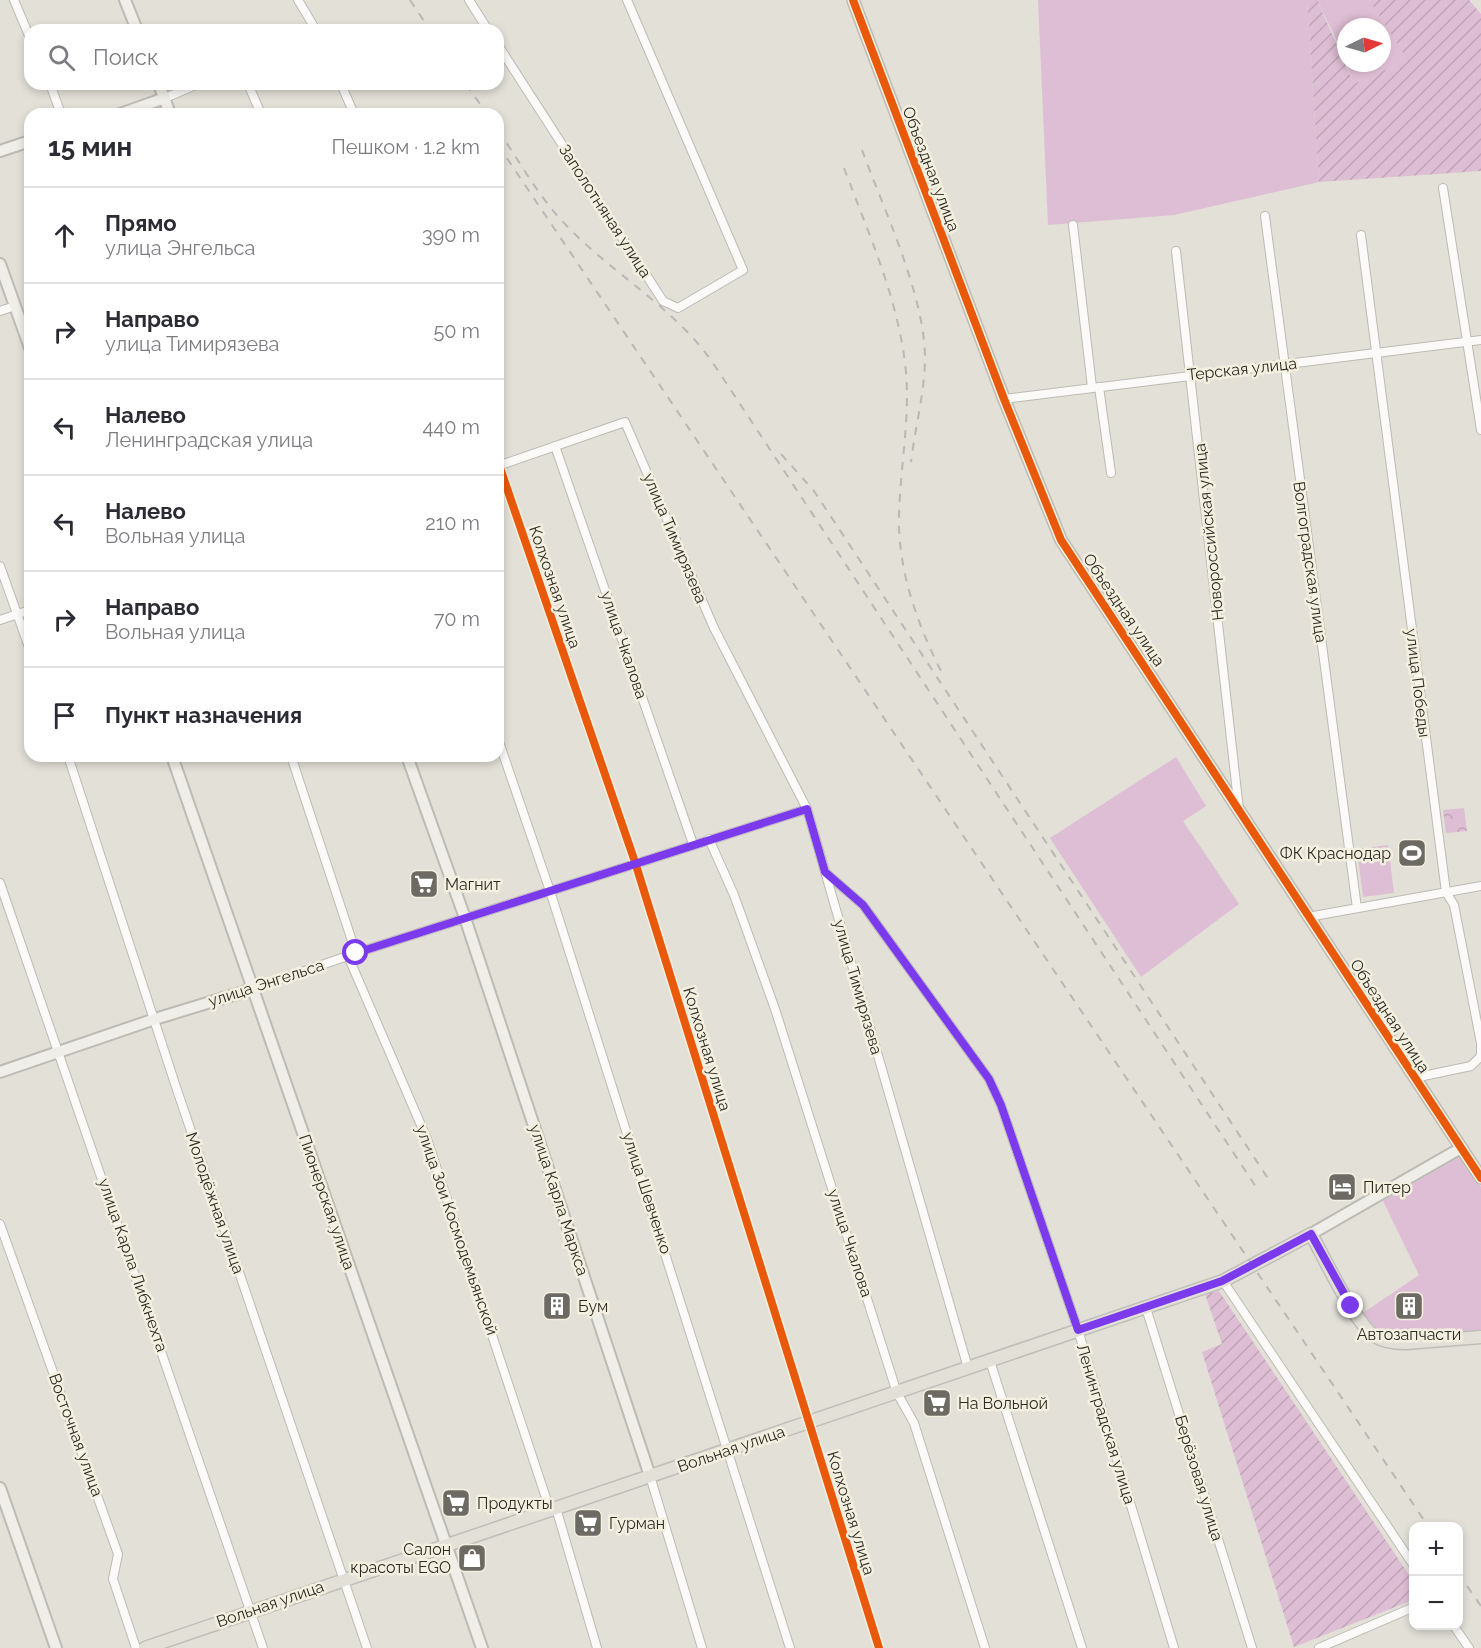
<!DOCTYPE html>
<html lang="ru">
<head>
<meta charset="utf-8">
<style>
	body { margin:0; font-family:Raleway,sans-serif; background:#f7f7f7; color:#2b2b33 }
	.controls { position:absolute; right:18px; bottom:18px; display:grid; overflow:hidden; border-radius:12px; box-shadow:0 3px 9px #0003 }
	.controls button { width:54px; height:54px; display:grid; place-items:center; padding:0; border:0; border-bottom:2px solid #e1e1e2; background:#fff; color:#2b2b33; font:30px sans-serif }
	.compass { position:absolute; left:1337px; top:18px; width:54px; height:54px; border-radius:50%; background:#fff; box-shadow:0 3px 9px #0003; rotate:85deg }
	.stop { position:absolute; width:18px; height:18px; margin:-14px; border:4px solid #7c3aed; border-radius:50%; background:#fff }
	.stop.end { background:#7c3aed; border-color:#fff; box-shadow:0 2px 6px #0008 }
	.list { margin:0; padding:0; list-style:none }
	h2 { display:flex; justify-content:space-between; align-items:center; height:78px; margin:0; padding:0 24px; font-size:26px }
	h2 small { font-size:20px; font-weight:400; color:#7c7c81 }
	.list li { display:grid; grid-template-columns:39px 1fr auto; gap:18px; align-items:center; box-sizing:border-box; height:96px; padding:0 24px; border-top:2px solid #e1e1e2 }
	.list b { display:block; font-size:22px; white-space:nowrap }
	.list p { margin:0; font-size:20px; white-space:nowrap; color:#7c7c81 }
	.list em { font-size:20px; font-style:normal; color:#7c7c81 }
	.icon { flex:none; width:33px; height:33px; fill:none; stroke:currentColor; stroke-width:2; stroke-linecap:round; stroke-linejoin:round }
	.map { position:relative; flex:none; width:1481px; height:1648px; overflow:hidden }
	.search { position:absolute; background:#fff; box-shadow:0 3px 9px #0003; left:24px; top:24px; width:480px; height:66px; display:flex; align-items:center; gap:15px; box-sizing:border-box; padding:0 21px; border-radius:18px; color:#7c7c81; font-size:22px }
	.panel { position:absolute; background:#fff; box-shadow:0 3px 9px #0003; left:24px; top:108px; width:480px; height:654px; border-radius:18px }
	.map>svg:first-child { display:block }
	.grass { fill:#debed4; fill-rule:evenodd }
	.park { fill:url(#park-crowns) }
	.garden { fill:url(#garden-furrows) }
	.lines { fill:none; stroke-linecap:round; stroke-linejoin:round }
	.street-casing { stroke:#bcbbb4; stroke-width:10 }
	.secondary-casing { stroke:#bcbbb4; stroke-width:14 }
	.primary-casing { stroke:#bfbeb9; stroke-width:15 }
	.street { stroke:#fbfaf9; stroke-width:8 }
	.secondary { stroke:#efeee8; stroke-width:10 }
	.primary { stroke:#e3e1d7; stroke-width:12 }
	.rail { stroke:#b9b8b6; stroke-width:2; stroke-dasharray:8 8; stroke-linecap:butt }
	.cycleway-casing { stroke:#f4f0e0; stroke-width:11 }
	.cycleway { stroke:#e8590c; stroke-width:8 }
	.route { stroke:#7c3aed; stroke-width:8 }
	.labels { text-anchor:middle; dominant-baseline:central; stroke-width:5; stroke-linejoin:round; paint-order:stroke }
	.street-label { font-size:16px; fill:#2d2b25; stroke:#f4f0e0 }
	.poi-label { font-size:16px; fill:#2d2b25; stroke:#f4f0e0; text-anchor:start }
</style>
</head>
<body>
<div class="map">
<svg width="1481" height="1648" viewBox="0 0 1481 1648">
	<defs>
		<pattern id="park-crowns" width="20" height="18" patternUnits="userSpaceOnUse" patternTransform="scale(1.5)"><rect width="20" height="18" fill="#debed4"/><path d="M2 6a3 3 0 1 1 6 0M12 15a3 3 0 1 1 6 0" fill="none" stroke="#bfa3b6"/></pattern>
		<pattern id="garden-furrows" width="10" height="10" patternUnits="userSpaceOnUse" patternTransform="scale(1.5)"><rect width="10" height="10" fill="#debed4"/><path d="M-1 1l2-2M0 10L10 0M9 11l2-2" fill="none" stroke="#bfa3b6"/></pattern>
	</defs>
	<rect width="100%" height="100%" fill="#e2e0d7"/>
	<!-- grass -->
	<g class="grass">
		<polygon points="1038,0 1307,0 1319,182 1174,215 1048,225"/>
		<path d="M1317,0h52l40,60 -55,25 -13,-36zM1346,27h36v36h-36z"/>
		<polygon points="1176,757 1206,806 1183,821 1239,904 1141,977 1050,838"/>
		<polygon points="1388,845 1394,893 1363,897 1357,849"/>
		<path d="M1461,1156l20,31v143c-20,2 -85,13 -100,5 -9,-5 -13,-13 -18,-22l56,-38 -36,-74z"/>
	</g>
	<!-- park -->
	<polygon class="park" points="1464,808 1467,831 1446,833 1443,810"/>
	<!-- garden -->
	<g class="garden">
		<polygon points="1307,0 1317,0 1354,84 1408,60 1369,0 1469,0 1481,14 1481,171 1319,182"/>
		<polygon points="1219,1291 1413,1581 1413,1600 1294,1647 1202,1352 1222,1344 1205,1294"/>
	</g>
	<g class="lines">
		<!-- street casing -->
		<g class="street-casing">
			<g id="street">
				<polyline points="14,0 30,38"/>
				<polyline points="298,0 316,30"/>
				<polyline points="469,0 488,30"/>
				<polyline points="498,45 663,301 678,308 743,270 627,0"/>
				<polyline points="50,84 61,114"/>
				<polyline points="248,84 261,114"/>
				<polyline points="341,84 354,114"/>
				<polyline points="165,98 198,84"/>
				<polyline points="1443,188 1481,430"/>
				<polyline points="1265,216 1357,908"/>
				<polyline points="1073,225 1092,387"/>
				<polyline points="1361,235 1446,892 1454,905 1481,1043 1481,1056 1471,1066 1414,1078"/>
				<polyline points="1176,251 1239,810"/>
				<polyline points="0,311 15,306"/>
				<polyline points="1099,387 1111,473"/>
				<polyline points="1004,399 1481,340"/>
				<polyline points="555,446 693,844"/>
				<polyline points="498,462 635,862 879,1648"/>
				<polyline points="498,466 625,422 714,628 807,809 968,1368"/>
				<polyline points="0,566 30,650"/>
				<polyline points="0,620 30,610"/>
				<polyline points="498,739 550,891 790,1648"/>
				<polyline points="68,756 176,1087 367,1648"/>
				<polyline points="291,756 356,953"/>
				<polyline points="709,839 734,895 775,1009 897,1393 914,1423 985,1648"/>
				<polyline points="826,873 863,905 989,1079 1001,1105 1078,1330 1174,1648"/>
				<polyline points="0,883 263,1648"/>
				<polyline points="1308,917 1481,886"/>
				<polyline points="348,956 427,1139 550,1510"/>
				<polyline points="253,989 356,953 807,809"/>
				<polyline points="0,1224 118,1554 113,1579 136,1648"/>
				<polyline points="1223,1281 1414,1566"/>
				<polyline points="1146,1308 1252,1648"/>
				<polyline points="990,1361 1082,1648"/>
				<polyline points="650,1476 702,1648"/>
				<polyline points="556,1508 597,1648"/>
				<polyline points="1454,1626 1469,1648"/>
				<polyline points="1319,1648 1414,1607"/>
			</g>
		</g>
		<!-- secondary casing -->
		<g class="secondary-casing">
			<g id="secondary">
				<polyline points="125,0 137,30"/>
				<polyline points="853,0 1004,399 1061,540 1481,1178"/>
				<polyline points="159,84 170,114"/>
				<polyline points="120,114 165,98"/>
				<polyline points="0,151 30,141"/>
				<polyline points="0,264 30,348"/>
				<polyline points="172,756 482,1648"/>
				<polyline points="407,756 465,918 650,1476"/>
				<polyline points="0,1072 155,1019 253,989"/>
				<polyline points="1311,1234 1461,1148"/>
				<polyline points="0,1488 56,1648"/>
			</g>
		</g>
		<!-- primary casing -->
		<g class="primary-casing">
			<path id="primary" d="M145,1648l1078,-367 88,-47c13,23 44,90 64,102 9,6 20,7 31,7l75,-6"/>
		</g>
		<!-- street -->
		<use href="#street" class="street"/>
		<!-- secondary -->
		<use href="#secondary" class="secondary"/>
		<!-- primary -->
		<use href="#primary" class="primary"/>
		<!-- rail -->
		<g class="rail">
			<polyline points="410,0 430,30"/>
			<polyline points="466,84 487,114"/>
			<path d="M498,130c19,28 36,58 57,83 47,55 113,88 156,147l547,830"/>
			<polyline points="498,145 1428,1526"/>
			<path d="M862,150c22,60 64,148 63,211 -1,35 -10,67 -14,101"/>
			<path d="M844,168c25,67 55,132 62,204 4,49 -6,96 -7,145 -1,54 19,109 43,156"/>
			<polyline points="781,454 814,491 1271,1183"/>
			<polyline points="1458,1573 1481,1606"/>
		</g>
		<!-- cycleway casing -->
		<g class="cycleway-casing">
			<g id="cycleway">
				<polyline points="853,0 1004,399 1061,540 1481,1178"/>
				<polyline points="498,462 635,862 879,1648"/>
			</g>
		</g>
		<!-- cycleway -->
		<use href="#cycleway" class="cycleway"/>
	</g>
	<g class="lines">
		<!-- route -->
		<polyline class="route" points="356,953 807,809 825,872 863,905 989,1079 1001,1105 1078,1330 1222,1281 1311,1234 1351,1306"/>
	</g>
	<!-- icons -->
	<defs>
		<g id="stadium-square" transform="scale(1.5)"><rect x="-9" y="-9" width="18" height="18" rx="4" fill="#6c6a63" stroke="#f4f0e0"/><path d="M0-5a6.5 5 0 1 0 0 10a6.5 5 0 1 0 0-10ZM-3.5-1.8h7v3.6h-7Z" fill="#fff"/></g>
		<g id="supermarket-square" transform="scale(1.5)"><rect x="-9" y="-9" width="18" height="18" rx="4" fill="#6c6a63" stroke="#f4f0e0"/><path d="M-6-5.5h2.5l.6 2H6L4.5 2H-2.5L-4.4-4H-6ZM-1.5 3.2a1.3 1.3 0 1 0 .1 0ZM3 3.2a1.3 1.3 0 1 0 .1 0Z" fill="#fff"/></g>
		<g id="hotel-square" transform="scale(1.5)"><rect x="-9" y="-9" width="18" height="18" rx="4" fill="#6c6a63" stroke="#f4f0e0"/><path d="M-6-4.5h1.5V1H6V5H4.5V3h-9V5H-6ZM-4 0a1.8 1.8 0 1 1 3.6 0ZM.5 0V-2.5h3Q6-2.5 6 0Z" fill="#fff"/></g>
		<g id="building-square" transform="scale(1.5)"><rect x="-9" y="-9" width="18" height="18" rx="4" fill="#6c6a63" stroke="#f4f0e0"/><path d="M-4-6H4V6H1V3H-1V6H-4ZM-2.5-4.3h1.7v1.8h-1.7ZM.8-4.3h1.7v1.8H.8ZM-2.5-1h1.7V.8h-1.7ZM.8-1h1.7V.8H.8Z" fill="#fff"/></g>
		<g id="shop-square" transform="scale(1.5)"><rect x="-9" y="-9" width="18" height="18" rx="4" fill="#6c6a63" stroke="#f4f0e0"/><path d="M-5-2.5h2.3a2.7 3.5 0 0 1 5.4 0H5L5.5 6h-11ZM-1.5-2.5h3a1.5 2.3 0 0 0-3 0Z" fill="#fff"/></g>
	</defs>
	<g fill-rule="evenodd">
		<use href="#stadium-square" x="1412" y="853"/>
		<use href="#supermarket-square" x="424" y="884"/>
		<use href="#hotel-square" x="1342" y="1187"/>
		<use href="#building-square" x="557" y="1306"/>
		<use href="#building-square" x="1409" y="1306"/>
		<use href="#supermarket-square" x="937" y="1403"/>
		<use href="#supermarket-square" x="456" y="1503"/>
		<use href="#supermarket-square" x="588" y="1523"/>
		<use href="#shop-square" x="472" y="1558"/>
	</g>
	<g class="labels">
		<!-- street labels -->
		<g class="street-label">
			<text transform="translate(931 169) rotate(69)">Объездная улица</text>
			<text transform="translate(605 211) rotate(57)">Заполотняная улица</text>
			<text transform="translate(1242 369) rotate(-6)">Терская улица</text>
			<text transform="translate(1209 532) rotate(-96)">Новороссийская улица</text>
			<text transform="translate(675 538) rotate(67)">улица Тимирязева</text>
			<text transform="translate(1310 562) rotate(82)">Волгоградская улица</text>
			<text transform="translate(555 587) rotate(71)">Колхозная улица</text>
			<text transform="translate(1124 610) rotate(56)">Объездная улица</text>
			<text transform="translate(624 645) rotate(71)">улица Чкалова</text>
			<text transform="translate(1418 683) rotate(83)">улица Победы</text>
			<text transform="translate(266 983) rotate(-18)">улица Энгельса</text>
			<text transform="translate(858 987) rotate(74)">улица Тимирязева</text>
			<text transform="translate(1390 1016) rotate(57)">Объездная улица</text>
			<text transform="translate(707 1049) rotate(73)">Колхозная улица</text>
			<text transform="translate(647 1193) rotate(72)">улица Шевченко</text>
			<text transform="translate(559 1200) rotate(72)">улица Карла Маркса</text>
			<text transform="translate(327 1202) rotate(71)">Пионерская улица</text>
			<text transform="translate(215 1203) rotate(71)">Молодёжная улица</text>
			<text transform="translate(457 1230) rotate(71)">улица Зои Космодемьянской</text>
			<text transform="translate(850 1243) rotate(72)">улица Чкалова</text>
			<text transform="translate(133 1265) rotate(71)">улица Карла Либкнехта</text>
			<text transform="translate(1106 1424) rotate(73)">Ленинградская улица</text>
			<text transform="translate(76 1435) rotate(70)">Восточная улица</text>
			<text transform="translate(731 1449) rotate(-19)">Вольная улица</text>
			<text transform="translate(1199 1478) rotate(73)">Берёзовая улица</text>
			<text transform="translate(851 1513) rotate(73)">Колхозная улица</text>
			<text transform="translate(270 1604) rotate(-19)">Вольная улица</text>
		</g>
		<!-- poi labels -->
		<g class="poi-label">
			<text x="1391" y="853" text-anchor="end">ФК Краснодар</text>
			<text x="445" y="884">Магнит</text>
			<text x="1363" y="1187">Питер</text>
			<text x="578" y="1306">Бум</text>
			<text x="1409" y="1334" text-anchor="middle">Автозапчасти</text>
			<text x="958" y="1403">На Вольной</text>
			<text x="477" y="1503">Продукты</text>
			<text x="609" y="1523">Гурман</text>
			<text x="451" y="1549" text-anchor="end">Салон<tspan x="451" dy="18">красоты EGO</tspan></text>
		</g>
	</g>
</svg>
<div class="controls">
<button>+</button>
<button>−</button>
</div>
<svg class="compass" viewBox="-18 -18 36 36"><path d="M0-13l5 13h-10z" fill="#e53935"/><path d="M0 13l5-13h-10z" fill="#7c7c81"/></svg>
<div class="stop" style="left:356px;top:953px"></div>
<div class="stop end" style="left:1351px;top:1306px"></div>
<div class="search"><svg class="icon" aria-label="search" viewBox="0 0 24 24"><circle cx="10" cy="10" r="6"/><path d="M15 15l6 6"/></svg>Поиск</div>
<section class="panel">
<h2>15 мин<small>Пешком · 1.2 km</small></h2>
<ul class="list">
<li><svg class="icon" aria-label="ahead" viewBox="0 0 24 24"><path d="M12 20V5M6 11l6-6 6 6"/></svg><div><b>Прямо</b><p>улица Энгельса</p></div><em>390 m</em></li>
<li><svg class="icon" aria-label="right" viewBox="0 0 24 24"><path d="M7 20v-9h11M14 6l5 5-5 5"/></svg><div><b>Направо</b><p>улица Тимирязева</p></div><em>50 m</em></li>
<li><svg class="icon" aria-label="left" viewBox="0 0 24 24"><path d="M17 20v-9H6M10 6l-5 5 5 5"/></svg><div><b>Налево</b><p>Ленинградская улица</p></div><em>440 m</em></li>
<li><svg class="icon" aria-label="left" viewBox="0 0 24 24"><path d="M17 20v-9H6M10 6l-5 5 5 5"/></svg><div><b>Налево</b><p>Вольная улица</p></div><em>210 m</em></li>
<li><svg class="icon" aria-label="right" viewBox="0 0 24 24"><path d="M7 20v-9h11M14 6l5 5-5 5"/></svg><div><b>Направо</b><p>Вольная улица</p></div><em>70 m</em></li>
<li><svg class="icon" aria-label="arrive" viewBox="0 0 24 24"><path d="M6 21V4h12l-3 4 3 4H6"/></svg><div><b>Пункт назначения</b></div></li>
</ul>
</section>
</div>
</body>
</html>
